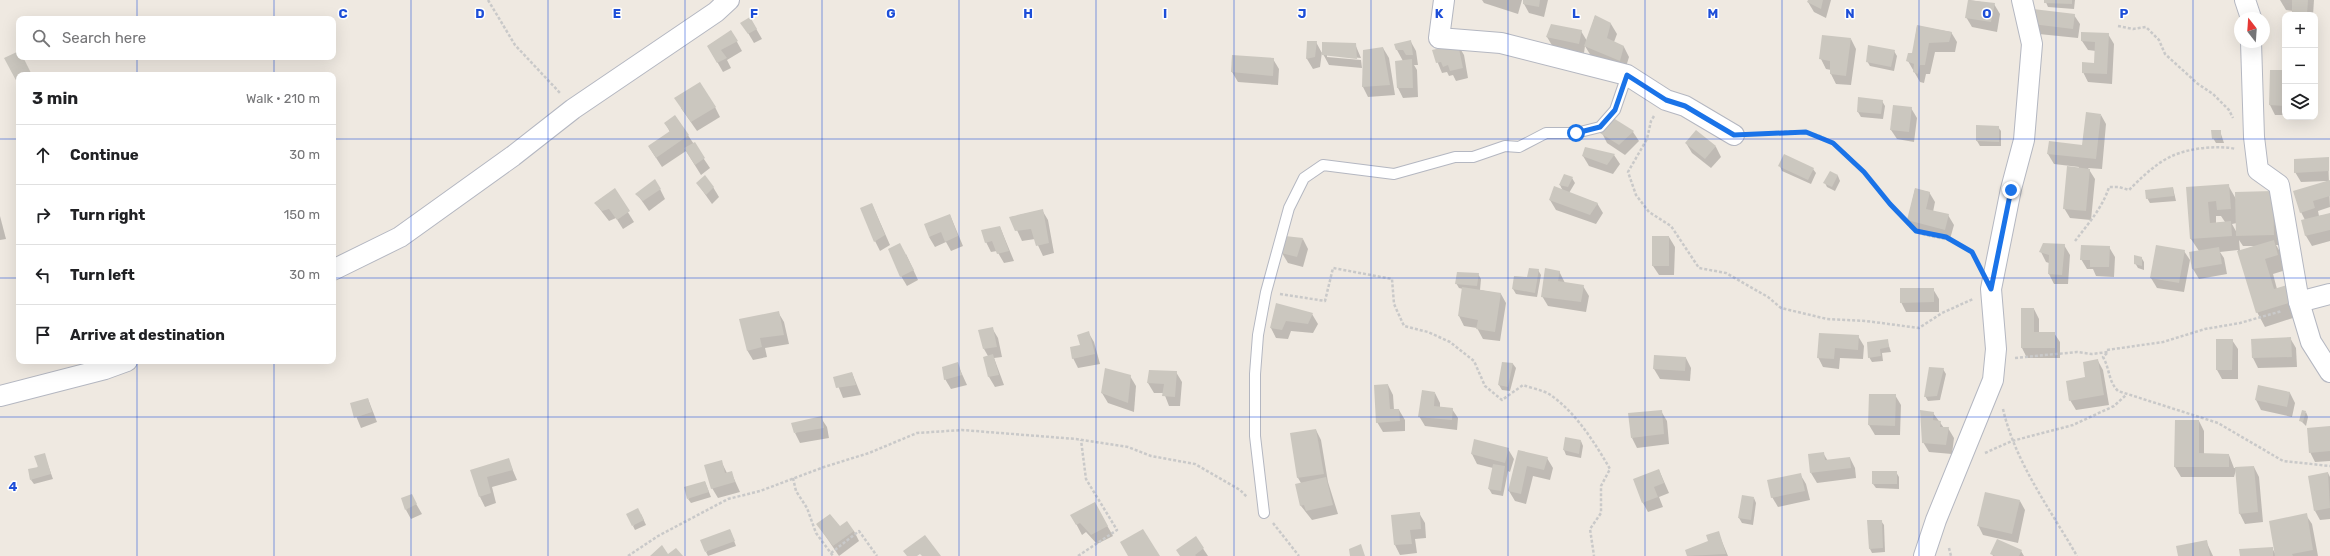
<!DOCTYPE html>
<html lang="en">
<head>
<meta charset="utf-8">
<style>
	body { margin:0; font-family:Rubik,sans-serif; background:#f6f6f6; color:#202124 }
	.controls { position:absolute; right:12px; top:12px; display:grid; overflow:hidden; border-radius:8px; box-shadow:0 4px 16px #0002 }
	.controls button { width:36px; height:36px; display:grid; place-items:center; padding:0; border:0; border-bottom:1px solid #e0e0e0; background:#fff; color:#202124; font:20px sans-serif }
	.compass { position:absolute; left:2234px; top:12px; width:36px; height:36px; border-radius:50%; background:#fff; box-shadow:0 4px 16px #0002; rotate:343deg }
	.stop { position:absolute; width:12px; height:12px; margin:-9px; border:3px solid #1a73e8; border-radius:50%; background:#fff }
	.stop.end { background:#1a73e8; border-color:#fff; box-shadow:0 1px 4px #0008 }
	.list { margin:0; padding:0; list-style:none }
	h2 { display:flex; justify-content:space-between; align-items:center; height:52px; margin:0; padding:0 16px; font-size:17px }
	h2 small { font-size:13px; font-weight:400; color:#757577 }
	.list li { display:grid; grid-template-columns:26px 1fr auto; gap:12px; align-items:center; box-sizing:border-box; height:60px; padding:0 16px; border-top:1px solid #e0e0e0 }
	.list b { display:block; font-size:15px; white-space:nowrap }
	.list em { font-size:13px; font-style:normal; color:#757577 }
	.icon { flex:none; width:22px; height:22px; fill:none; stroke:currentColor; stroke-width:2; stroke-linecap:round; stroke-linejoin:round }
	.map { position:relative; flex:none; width:2330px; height:556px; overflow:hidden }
	.search { position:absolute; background:#fff; box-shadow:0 4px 16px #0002; left:16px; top:16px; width:320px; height:44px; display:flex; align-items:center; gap:10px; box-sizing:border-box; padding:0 14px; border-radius:8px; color:#757577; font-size:15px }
	.panel { position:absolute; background:#fff; box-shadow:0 4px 16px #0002; left:16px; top:72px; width:320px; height:292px; border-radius:8px }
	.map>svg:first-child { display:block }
	.shadow { fill:#0003; fill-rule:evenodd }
	.building { fill:#cbc7bf }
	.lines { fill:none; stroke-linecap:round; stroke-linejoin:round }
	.lane-casing { stroke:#b4b7c1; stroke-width:12 }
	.street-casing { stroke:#b4b7c1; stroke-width:22 }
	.path { stroke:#c9c9c9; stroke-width:2.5; stroke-dasharray:3 2; stroke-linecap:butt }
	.lane { stroke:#fff; stroke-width:10 }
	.street { stroke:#fff; stroke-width:20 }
	.route { stroke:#1a73e8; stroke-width:5 }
	.grid { fill:none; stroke:#1d4ed8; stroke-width:1; stroke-opacity:0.55 }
	.grid-label { font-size:13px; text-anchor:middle; font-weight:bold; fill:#1d4ed8; stroke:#fff; stroke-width:3; stroke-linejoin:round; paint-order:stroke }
</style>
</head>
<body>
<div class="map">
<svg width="2330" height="556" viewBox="0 0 2330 556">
	<rect width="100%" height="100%" fill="#efe9e1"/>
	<!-- shadow -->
	<g class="shadow">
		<polygon points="1482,0 1522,0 1518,14 1484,3"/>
		<polygon points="1524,0 1548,0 1544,17 1529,13 1524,4"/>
		<polygon points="1809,0 1831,0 1826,18 1814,12 1808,2"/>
		<polygon points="1969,0 1994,4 2000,14 1997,32 1972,27 1966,17"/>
		<polygon points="2045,0 2075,0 2074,9 2048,7"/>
		<polygon points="2280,0 2314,0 2313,15 2293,15 2293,11 2286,10"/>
		<polygon points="2074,15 2080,24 2078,38 2039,34 2033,24"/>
		<polygon points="1595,16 1611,24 1617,34 1614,42 1624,47 1629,57 1625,70 1591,56 1585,46 1584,53 1553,47 1547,37 1581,31 1587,41"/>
		<polygon points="750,18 762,39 754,43 742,23"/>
		<polygon points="1917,26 1951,32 1957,42 1955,52 1935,52 1930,74 1926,74 1924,83 1920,82 1908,61 1913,54"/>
		<polygon points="731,31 742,51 727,60 731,68 723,72 708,46"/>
		<polygon points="2108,34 2114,44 2112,84 2088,82 2083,72 2095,64 2096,51 2088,50 2082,41"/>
		<polygon points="1851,39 1856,49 1851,85 1836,84 1831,74 1831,70 1826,69 1821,59"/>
		<polygon points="1308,42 1316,42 1323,55 1355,44 1361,58 1327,55 1327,57 1361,60 1362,68 1329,65 1322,52 1320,67 1313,69 1307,59"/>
		<polygon points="1411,42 1416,51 1418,65 1414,65 1417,70 1418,97 1403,98 1398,88 1396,62 1403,61 1397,50"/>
		<polygon points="1458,45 1464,55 1468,78 1456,81 1453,75 1449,76 1447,72 1442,73 1433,51"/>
		<polygon points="1383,48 1389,58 1395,95 1368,97 1363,87"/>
		<polygon points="1894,51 1897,56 1894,71 1870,66 1867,61"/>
		<polygon points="1273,59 1279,69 1278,85 1238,82 1232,72"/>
		<polygon points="2271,71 2285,71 2285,115 2275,115 2270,105"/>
		<polygon points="1882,101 1885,106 1883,119 1861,117 1858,112"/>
		<polygon points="715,107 720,117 697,131 681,108"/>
		<polygon points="1911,108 1917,118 1914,142 1897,139 1891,130"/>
		<polygon points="2101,115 2106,124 2102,169 2088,168 2095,179 2091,220 2070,218 2064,208 2079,167 2054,164 2048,154 2083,146"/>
		<polygon points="675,116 710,168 701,175 686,151 662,167 649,147 670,132 665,123"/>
		<polygon points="1977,126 1998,127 2001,131 2001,146 1980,146 1977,141"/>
		<polygon points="2220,131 2224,143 2216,143 2213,138"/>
		<polygon points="1633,132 1639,141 1625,155 1607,143 1602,133"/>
		<polygon points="1696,132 1716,147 1721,157 1711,168 1692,153 1686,143"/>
		<polygon points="1614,155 1620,164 1613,174 1589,166 1583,156"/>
		<polygon points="2328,158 2330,207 2318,211 2319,216 2330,214 2330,241 2312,246 2306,236 2302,221 2305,220 2301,212 2327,181 2301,182 2295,172"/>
		<polygon points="1780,166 1813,169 1816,173 1811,184 1782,171"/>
		<polygon points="1830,172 1838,176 1840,181 1835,191 1827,187 1825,183"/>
		<polygon points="1572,178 1575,183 1569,193 1597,203 1603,213 1596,224 1556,210 1550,200 1563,191 1560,185"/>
		<polygon points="697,183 713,187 719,197 712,204"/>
		<path d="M2228,185l8,14 37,-7 6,53h-3l6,10 4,15 -13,4 4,15 9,-2 13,29 -34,11 -8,-15 -19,-62 -18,2 4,6 3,16 -28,5 -6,-10 6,-18 -8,-12 -4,-51zM2216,216h5l4,6 -9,1zM2237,223v10l-5,-9zM2239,240l4,6h12l-15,5z"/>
		<polygon points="2173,188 2176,201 2150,203 2147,198"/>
		<polygon points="660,189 665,199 649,211 637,194"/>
		<polygon points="1915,189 1929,192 1935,202 1933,212 1948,215 1954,225 1950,239 1914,230 1908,220"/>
		<polygon points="614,190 634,222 623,229 616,218 609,221 595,203"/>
		<polygon points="872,204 890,245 880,251 875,241"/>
		<polygon points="1042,210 1048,220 1054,253 1043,256 1035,239 1022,241 1011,217"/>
		<polygon points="950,215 963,246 951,251 946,242 935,247 929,237"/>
		<polygon points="0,216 6,239 0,240"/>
		<polygon points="1000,227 1014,261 1004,263 997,251 991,252 986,242"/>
		<polygon points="1669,237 1675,247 1674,275 1659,275 1653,266"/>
		<polygon points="1303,239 1308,249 1303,267 1288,263 1282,253"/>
		<polygon points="2064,245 2070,255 2068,284 2054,284 2049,274 2049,263 2046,262 2041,252"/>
		<polygon points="2109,247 2115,257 2114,277 2096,276 2093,269 2087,269 2081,259"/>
		<polygon points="2184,251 2190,260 2184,292 2157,288 2151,278"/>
		<polygon points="906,254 918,280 907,286 901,276"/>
		<polygon points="2141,257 2144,262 2144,270 2138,268 2135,263"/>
		<polygon points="1538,270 1541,275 1537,297 1516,294 1513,289"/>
		<polygon points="1559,271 1565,283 1583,286 1589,296 1586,312 1548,306 1542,296"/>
		<polygon points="1478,274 1481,279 1480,290 1501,294 1506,303 1500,341 1483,339 1477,328 1464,326 1459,316 1463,289 1459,288 1456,283"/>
		<polygon points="1933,289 1939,299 1939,312 1906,312 1901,302"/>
		<polygon points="1277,304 1312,314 1318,324 1313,333 1291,331 1288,339 1276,338 1271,328"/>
		<polygon points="2034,309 2039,319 2039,333 2054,333 2060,342 2060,358 2027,358 2022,348"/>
		<polygon points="778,312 784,322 789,344 765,348 767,357 753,360 747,350"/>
		<polygon points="992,328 998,338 1002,357 994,358 1004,385 995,387 989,377 984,358 988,356 984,349"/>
		<polygon points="1088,332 1094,342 1100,364 1078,368 1073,358"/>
		<polygon points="1820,334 1858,336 1864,346 1863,359 1840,358 1839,369 1823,367 1818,357"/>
		<polygon points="2290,338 2296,348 2297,367 2258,368 2253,358"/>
		<polygon points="1887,340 1891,352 1882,353 1883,361 1872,362 1869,357"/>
		<polygon points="2232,340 2238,349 2238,379 2222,379 2217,370"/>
		<polygon points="1686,358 1691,368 1690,381 1660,379 1654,369"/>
		<polygon points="2098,361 2103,370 2109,405 2076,410 2070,400"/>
		<polygon points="957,363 967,385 951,389 945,379"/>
		<polygon points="1503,363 1513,364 1516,368 1510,391 1502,390 1499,385"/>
		<polygon points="1943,369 1946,374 1940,400 1928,401 1925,396"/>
		<polygon points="1176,372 1182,382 1180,406 1169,406 1164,393 1154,393 1148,383"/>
		<polygon points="852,373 861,395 843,398 835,378"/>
		<polygon points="1130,376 1136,386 1134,412 1108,403 1102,393"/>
		<polygon points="1388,385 1393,395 1394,410 1399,410 1405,420 1405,431 1383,432 1377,422"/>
		<polygon points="2259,386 2290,393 2295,403 2292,417 2261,410 2256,400"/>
		<polygon points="1435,393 1440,403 1440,407 1452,409 1458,418 1457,430 1425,426 1419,416"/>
		<polygon points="1895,395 1901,405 1900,435 1875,435 1869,425"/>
		<polygon points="368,399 377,422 361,428 351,404"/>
		<polygon points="1661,411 1667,421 1669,444 1637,448 1632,438"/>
		<polygon points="2306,412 2308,417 2306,426 2300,420"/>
		<polygon points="1933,413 1944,428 1948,428 1954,438 1952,454 1929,452 1923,442"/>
		<polygon points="821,418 827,427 829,438 800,443 795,433"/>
		<polygon points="2199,421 2204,431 2204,455 2229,455 2234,468 2254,467 2259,477 2263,522 2245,524 2240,514 2236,470 2234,477 2181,477 2175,467"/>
		<polygon points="2330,427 2330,461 2315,462 2310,452"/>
		<polygon points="1316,430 1321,440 1328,482 1338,514 1312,520 1301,506 1297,485 1301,483 1298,478 1291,434"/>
		<polygon points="1581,441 1583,446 1581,458 1566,455 1564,450"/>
		<polygon points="1508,449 1514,459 1510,472 1508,471 1503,496 1492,494 1489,489 1493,468 1477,464 1472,454"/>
		<polygon points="1519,451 1547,458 1553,468 1550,480 1533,476 1526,504 1515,501 1509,491"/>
		<polygon points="1823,453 1828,461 1850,458 1855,468 1856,478 1817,483 1811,473"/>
		<polygon points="44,454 53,479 34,484 31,480"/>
		<polygon points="508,459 517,480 492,487 496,503 485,507 480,497 472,471"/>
		<polygon points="721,461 727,473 731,472 740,492 718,498 712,488"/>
		<polygon points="1659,470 1669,493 1659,497 1663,507 1648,512 1643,503"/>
		<polygon points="1896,472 1899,477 1899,489 1876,488 1873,484"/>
		<polygon points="2328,473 2330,477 2330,519 2320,520 2315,511"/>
		<polygon points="1800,474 1806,484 1810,500 1778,507 1772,497"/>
		<polygon points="705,482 711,497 691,503 688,499"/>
		<polygon points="411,495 422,514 411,519 406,510"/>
		<polygon points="1754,498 1756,503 1753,525 1742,523 1739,518"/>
		<polygon points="2020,501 2025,510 2018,543 1983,535 1978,525"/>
		<polygon points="1100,513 1113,536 1097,544 1086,532 1082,535 1072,516"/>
		<polygon points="1419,513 1425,523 1426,538 1415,539 1417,553 1400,555 1395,545"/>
		<polygon points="641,514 646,525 635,530 633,526"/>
		<polygon points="2306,515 2312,524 2318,556 2241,556 2272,548 2275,553"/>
		<polygon points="1881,521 1884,525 1885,552 1872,553 1870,549"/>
		<polygon points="818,525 854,531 859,541 839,556"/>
		<polygon points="730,530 736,546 708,556 706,552"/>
		<polygon points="1718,532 1728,556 1688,556 1687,551 1709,542"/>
		<polygon points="1196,538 1208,556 1180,556"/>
		<polygon points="2206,541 2213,556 2179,556"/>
		<polygon points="2021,551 2024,556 1993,556 1992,554"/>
	</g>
	<!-- building -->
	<g class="building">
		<polygon points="1523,0 1540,0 1539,7 1523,4"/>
		<polygon points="1808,0 1823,0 1821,9 1807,2"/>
		<polygon points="1968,0 1995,3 1991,22 1965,18"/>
		<polygon points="2044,0 2072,0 2072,4 2044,3"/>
		<polygon points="2292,0 2308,0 2307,15 2292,15"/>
		<polygon points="2033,9 2075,14 2073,29 2032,24"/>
		<polygon points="1595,15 1611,23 1607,38 1624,46 1620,61 1584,46"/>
		<polygon points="750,17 757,29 748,34 740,23"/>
		<polygon points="1551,24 1582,30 1579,44 1546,37"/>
		<polygon points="1917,25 1952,32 1949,42 1929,43 1925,65 1920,65 1918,74 1913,72 1914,64 1906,61 1908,53 1912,53"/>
		<polygon points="731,30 738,41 721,50 727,58 717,63 707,46"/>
		<polygon points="2081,32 2109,33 2107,74 2082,73 2082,62 2094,63 2095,42 2081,41"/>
		<polygon points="1822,35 1851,38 1846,76 1830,74 1830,61 1819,59"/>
		<polygon points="1411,40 1413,55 1406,55 1403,50 1396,50 1394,44"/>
		<polygon points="1307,41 1317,41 1315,57 1306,59"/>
		<polygon points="1322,42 1356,43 1357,59 1322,55"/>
		<polygon points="1458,44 1463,68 1450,71 1448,65 1443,67 1441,62 1436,63 1432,50"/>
		<polygon points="1868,45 1895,50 1891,67 1866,62"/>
		<polygon points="1383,47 1390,85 1362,87 1363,50"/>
		<polygon points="19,51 19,57 23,57 32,75 19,75 19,86 4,58"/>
		<polygon points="1232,55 1274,58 1273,76 1231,72"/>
		<polygon points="1412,59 1413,88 1397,88 1395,61"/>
		<polygon points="2270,70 2285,70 2285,106 2269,105"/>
		<polygon points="700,82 716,107 691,122 674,98"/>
		<polygon points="1858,97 1883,100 1881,114 1857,112"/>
		<polygon points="1893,105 1912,107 1909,132 1890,130"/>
		<polygon points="2086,112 2101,114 2096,159 2047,154 2049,141 2082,145"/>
		<polygon points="675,115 689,135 656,158 648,146 670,131 664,123"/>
		<polygon points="1610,116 1634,131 1619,145 1600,133"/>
		<polygon points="1976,125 1999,126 1999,142 1976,141"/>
		<polygon points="1696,130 1716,146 1705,159 1685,143"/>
		<polygon points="2211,130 2221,130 2221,138 2212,139"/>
		<polygon points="695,142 705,158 695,165 684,148"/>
		<polygon points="1585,147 1615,154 1607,165 1582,156"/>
		<polygon points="1784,154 1814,168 1808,180 1778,166"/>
		<polygon points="2329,157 2329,171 2294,173 2294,159"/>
		<polygon points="2067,166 2090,169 2086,211 2063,209"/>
		<polygon points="1830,171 1838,175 1832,187 1823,183"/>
		<polygon points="1564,174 1573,177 1568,187 1559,185"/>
		<polygon points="705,175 714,187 706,195 696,183"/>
		<polygon points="655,179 661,189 643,201 635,194"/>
		<polygon points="2330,180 2330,196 2313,201 2315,208 2300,213 2293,191"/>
		<polygon points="2229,184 2231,209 2217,210 2216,201 2208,202 2210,223 2231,221 2232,236 2190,239 2186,187"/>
		<polygon points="1554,186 1598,203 1590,215 1549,200"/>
		<polygon points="2173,187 2174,196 2146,199 2145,190"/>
		<polygon points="615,188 630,211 617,220 609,209 602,211 594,203"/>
		<polygon points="1915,188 1930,192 1926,209 1949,214 1945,230 1907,220"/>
		<polygon points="2273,191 2274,235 2236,236 2235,192"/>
		<polygon points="872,203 885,235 874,242 860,208"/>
		<polygon points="1043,209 1049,243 1036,246 1031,229 1015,231 1009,217"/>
		<polygon points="2330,213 2330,230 2305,236 2301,220"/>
		<polygon points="950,214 958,236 945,242 941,232 929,237 924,224"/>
		<polygon points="1000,226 1009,251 997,254 992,241 985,243 981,230"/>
		<polygon points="1285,236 1303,238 1297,257 1281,253"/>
		<rect x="1652" y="236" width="17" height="30"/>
		<polygon points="2274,240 2278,255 2265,259 2274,289 2287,285 2292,302 2256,313 2237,251"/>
		<polygon points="900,243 914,270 900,277 888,249"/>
		<polygon points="2043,243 2065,244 2062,275 2048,274 2049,255 2039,252"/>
		<polygon points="2081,245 2110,246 2109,267 2090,267 2090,260 2080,260"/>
		<polygon points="2156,245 2185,250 2179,283 2150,278"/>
		<polygon points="2219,247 2222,264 2192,269 2189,252"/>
		<polygon points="2134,255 2142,257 2142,266 2134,264"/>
		<polygon points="1529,268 1539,269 1535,293 1512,289 1514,276 1527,277"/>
		<polygon points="1545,268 1560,271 1558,281 1584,285 1581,302 1541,297"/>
		<polygon points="1457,272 1479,273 1477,286 1455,284"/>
		<polygon points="1462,287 1501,293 1495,332 1476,329 1478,320 1458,316"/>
		<polygon points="1900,288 1934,288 1934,302 1900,303"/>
		<polygon points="1276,303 1313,313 1308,324 1286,321 1282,330 1270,328"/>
		<polygon points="2021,308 2034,308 2034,332 2055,332 2055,348 2021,348"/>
		<polygon points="779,311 784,335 760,338 762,347 747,351 739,319"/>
		<polygon points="993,327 997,347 983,349 978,330"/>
		<polygon points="1089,331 1095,354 1072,359 1070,347 1080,345 1077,335"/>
		<polygon points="1819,333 1859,335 1858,350 1835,348 1834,359 1817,358"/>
		<polygon points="2291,337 2292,357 2252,358 2251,339"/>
		<polygon points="1888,339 1889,347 1880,349 1881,356 1868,358 1867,342"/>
		<polygon points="2216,339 2233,339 2232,370 2216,370"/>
		<polygon points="993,354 999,375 988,377 983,357"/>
		<polygon points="1654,355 1686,357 1685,371 1653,369"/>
		<polygon points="2098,359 2104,395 2069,401 2066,381 2085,377 2083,362"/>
		<polygon points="958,362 962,375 944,380 942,367"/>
		<polygon points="1502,362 1513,363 1508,387 1498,385"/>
		<polygon points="1929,367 1944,368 1937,396 1924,397"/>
		<polygon points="1105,368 1131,375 1128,403 1101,393"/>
		<polygon points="1149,370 1177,371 1175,397 1162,396 1164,384 1147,383"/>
		<polygon points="852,372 856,385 836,388 833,377"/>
		<polygon points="1388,384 1390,409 1399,409 1400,421 1376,423 1374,385"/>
		<polygon points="2258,385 2290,392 2287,407 2255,400"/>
		<polygon points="1422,390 1435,392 1434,406 1453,408 1452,420 1418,417"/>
		<polygon points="1869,394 1896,394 1895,426 1868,425"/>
		<polygon points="368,398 372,412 354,418 350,403"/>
		<polygon points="1662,410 1664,434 1631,438 1628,413"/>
		<polygon points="1920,410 1934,412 1933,420 1941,421 1940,427 1949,427 1946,445 1922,443"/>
		<polygon points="2302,410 2306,411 2303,422 2299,421"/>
		<polygon points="822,416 824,428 794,433 791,423"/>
		<polygon points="2175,420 2199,420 2199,453 2229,454 2229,467 2174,467"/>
		<polygon points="2330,426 2330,451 2309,453 2307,428"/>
		<polygon points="1316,429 1324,474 1297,478 1290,433"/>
		<polygon points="1565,437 1581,440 1579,454 1563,450"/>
		<polygon points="1474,439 1509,448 1505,463 1471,454"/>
		<polygon points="1518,450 1548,457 1544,470 1527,466 1521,494 1508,491"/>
		<polygon points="1824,452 1825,460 1850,457 1851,468 1810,473 1808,454"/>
		<polygon points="45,453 51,474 30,480 28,469 38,467 34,456"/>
		<polygon points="509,458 513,470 487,477 491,493 479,497 470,470"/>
		<polygon points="722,460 725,473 732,471 735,482 711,489 704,465"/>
		<polygon points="1493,464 1505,466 1501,491 1488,489"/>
		<polygon points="2254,466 2258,512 2239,514 2235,467"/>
		<polygon points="1659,469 1664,483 1654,487 1658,497 1642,503 1633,479"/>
		<rect x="1872" y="471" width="25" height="13"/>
		<polygon points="2328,472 2330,508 2314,511 2308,476"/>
		<polygon points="1801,473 1805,491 1771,498 1767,480"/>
		<polygon points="1326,477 1333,505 1306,511 1304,505 1300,506 1295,484"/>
		<polygon points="705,481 709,492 687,499 684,487"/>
		<polygon points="1985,492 2020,500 2012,534 1977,526"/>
		<polygon points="412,494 417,504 405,510 401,498"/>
		<polygon points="1742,495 1754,497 1751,520 1738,518"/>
		<polygon points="1095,502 1108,526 1091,535 1080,523 1076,525 1070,515"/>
		<polygon points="638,508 644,520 632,526 626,514"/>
		<polygon points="1420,512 1421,529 1410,530 1412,544 1394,545 1391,515"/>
		<polygon points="2307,513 2313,550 2292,554 2293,556 2275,556 2269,521"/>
		<polygon points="830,514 840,526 847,521 854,531 833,546 816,524"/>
		<polygon points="1867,520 1882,520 1883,548 1869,549"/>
		<polygon points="730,529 735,541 705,552 700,540"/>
		<polygon points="1143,529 1160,556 1128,556 1120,542"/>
		<polygon points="1719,531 1726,554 1687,556 1685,550 1708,541 1706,535"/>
		<polygon points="925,535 941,556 922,556 920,554 917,556 907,556 903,551"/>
		<polygon points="1196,536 1204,548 1195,555 1196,556 1180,556 1176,550"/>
		<polygon points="1997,539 2022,550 2019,556 1995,556 1990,554"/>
		<polygon points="2207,540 2210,556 2178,556 2176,546"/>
		<polygon points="1361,544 1365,556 1350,556 1349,549"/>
		<polygon points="662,545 668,554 676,548 683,556 650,556"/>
		<polygon points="2273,547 2273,556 2240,556 2239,549"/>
	</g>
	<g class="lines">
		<!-- lane casing -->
		<g class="lane-casing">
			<polyline id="lane" points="1264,513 1255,436 1255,374 1258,335 1266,292 1289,208 1304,178 1323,165 1394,174 1455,157 1473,157 1505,146 1519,147 1546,133 1576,133 1600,127 1615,110 1627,75"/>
		</g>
		<!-- street casing -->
		<g class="street-casing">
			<g id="street">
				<polyline points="1444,0 1439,38 1501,43 1627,75 1666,100 1685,106 1734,135"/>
				<polyline points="2245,0 2251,18"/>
				<polyline points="2251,42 2254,137 2258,170 2279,185 2299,302 2311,342 2330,372"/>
				<polyline points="333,270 400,237 513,156 573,109 716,12 729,0"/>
				<polyline points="2299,302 2330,294"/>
				<polyline points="0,396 105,369 127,361"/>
				<polyline points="1924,556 1936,520 1993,380 1996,349 1991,289 2011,189 2024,140 2032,44 2022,0"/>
			</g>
		</g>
		<!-- path -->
		<g class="path">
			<polyline points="488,0 515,45 561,94"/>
			<polyline points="2118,26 2133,29 2146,27 2159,40 2165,54 2198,84 2213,94 2229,110 2233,118"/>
			<polyline points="1654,116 1651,121 1647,139 1628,172 1636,195 1649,212 1671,226 1699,268 1726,273 1768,297 1781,308 1827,319 1866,321 1919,328 1942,313 1973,299"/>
			<path d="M1754,134c16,-1 35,-4 51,-2 41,6 62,50 89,76 7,6 15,20 23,24 18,8 46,4 59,27"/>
			<path d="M2075,241c13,-17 28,-34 34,-54h10l10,3c12,-12 27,-27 43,-34 17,-8 46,-11 64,-7"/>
			<path d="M1280,294l45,7 8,-33 59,11 2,25 10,22 24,6 22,10 24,19 11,25 17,14 21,-15c8,3 19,5 26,9 26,17 46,49 61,75l-9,17v27l-11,16 4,27"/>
			<polyline points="2107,350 2163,342 2205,329 2240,323 2282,311"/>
			<path d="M2015,358l62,-6 15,2 16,-2 -5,5c7,12 5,24 15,34l100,32 65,38 47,5"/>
			<path d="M2003,409c12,53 47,100 74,147"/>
			<polyline points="1985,453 2012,441 2073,425 2114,406 2126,395"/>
			<polyline points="793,478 796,491 807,508 816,533 833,556"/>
			<polyline points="1273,523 1299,556"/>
			<polyline points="1949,548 1951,556"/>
			<polyline points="831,553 859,531 877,556"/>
			<polyline points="628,556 658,536 728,499 760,491 824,467 869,453 917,433 962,430 1076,439 1128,447 1151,456 1195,464 1240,490 1247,497"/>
			<polyline points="1078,556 1117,530 1086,479 1081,440"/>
		</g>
		<!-- lane -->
		<use href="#lane" class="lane"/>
		<!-- street -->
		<use href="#street" class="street"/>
	</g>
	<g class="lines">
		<!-- route -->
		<polyline class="route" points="1576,133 1600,127 1615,110 1627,75 1666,100 1685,106 1734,135 1806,132 1833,143 1864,172 1890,204 1916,231 1946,237 1972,252 1991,289 2011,190"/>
	</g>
	<!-- grid -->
	<path class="grid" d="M137,0v19M274,0v19M411,0v556M548,0v556M685,0v556M822,0v556M959,0v556M1096,0v556M1234,0v556M1371,0v556M1508,0v556M1645,0v556M1782,0v556M1919,0v556M2056,0v556M2193,0v556M137,57v18M274,57v18M0,139h19M333,139h1997M0,278h19M333,278h1997M137,361v195M274,361v195M0,417h2330"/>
	<g class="grid-label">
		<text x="343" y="18">C</text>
		<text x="480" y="18">D</text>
		<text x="617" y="18">E</text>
		<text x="754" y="18">F</text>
		<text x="891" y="18">G</text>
		<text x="1028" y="18">H</text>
		<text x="1165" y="18">I</text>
		<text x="1302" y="18">J</text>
		<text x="1439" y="18">K</text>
		<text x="1576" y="18">L</text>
		<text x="1713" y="18">M</text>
		<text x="1850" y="18">N</text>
		<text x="1987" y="18">O</text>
		<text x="2124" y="18">P</text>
		<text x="13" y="491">4</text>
	</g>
</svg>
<div class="controls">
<button>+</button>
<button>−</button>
<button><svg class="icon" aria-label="layers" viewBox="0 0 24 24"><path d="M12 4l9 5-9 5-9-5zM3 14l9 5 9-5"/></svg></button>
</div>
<svg class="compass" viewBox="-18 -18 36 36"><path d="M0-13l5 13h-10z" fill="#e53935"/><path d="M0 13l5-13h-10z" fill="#757577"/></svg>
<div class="stop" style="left:1576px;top:133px"></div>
<div class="stop end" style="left:2011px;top:190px"></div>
<div class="search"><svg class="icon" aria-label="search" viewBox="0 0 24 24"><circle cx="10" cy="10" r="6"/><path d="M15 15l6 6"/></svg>Search here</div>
<section class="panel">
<h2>3 min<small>Walk · 210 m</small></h2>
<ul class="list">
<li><svg class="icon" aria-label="ahead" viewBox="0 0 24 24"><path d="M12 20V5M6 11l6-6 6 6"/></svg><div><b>Continue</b></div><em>30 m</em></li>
<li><svg class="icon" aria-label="right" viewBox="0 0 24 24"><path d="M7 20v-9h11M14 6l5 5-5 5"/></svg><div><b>Turn right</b></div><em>150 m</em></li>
<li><svg class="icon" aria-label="left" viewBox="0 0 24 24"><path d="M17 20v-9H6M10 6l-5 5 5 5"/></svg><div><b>Turn left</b></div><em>30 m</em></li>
<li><svg class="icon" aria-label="arrive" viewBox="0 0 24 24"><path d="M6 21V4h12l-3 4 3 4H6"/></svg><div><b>Arrive at destination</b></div></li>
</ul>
</section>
</div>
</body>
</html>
